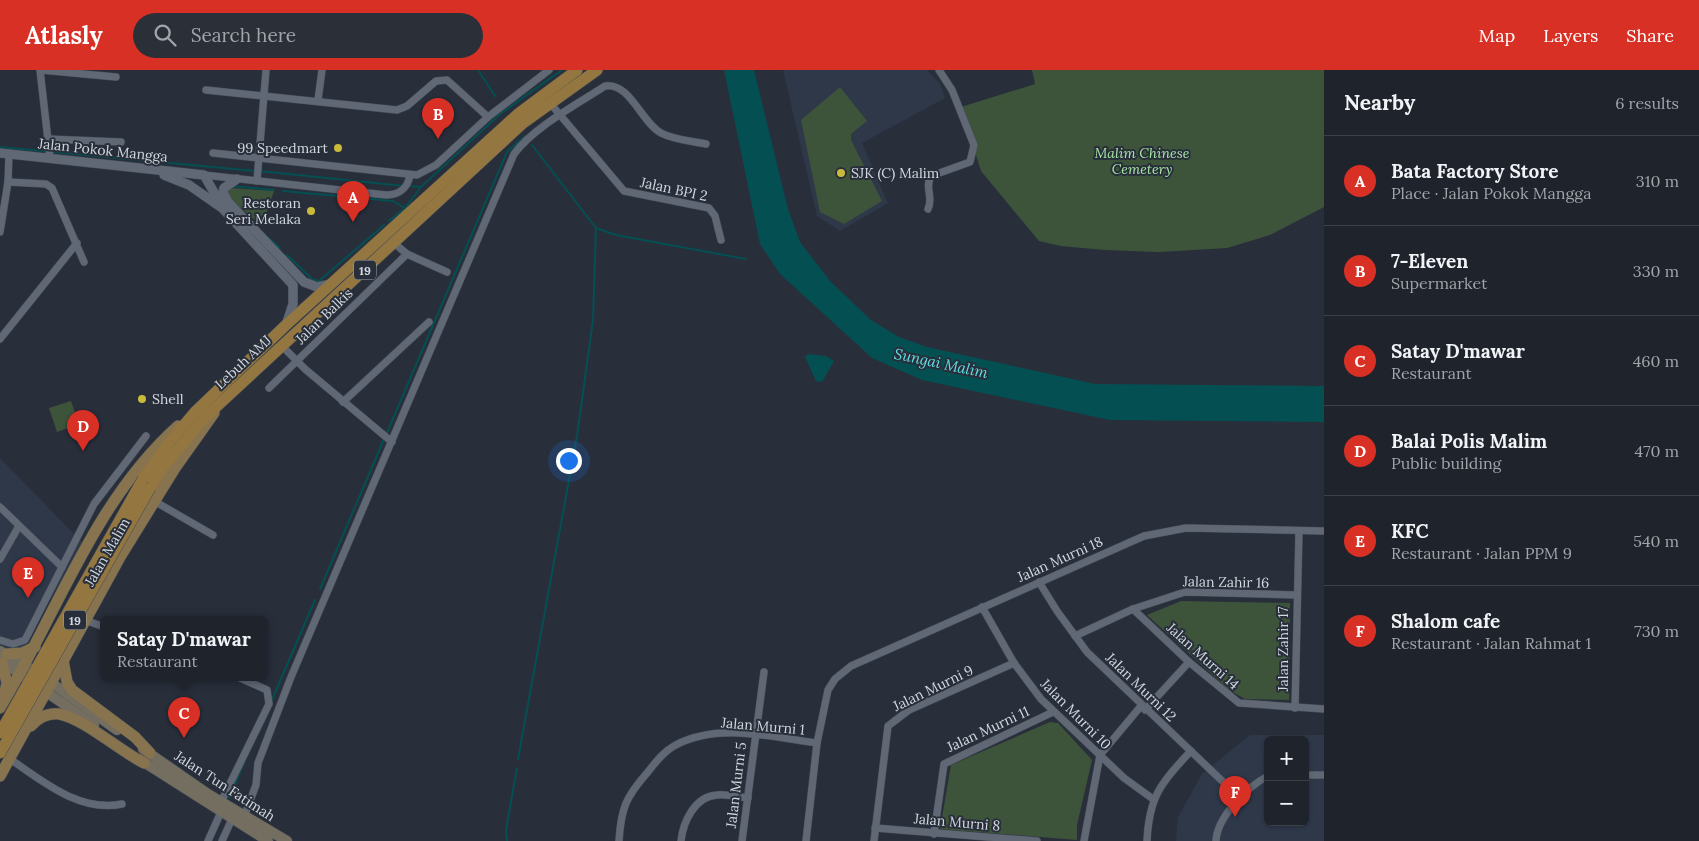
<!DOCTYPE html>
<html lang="en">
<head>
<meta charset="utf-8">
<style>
	body { margin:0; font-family:Lora,serif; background:#2b2f38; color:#f1f3f6 }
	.controls { position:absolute; right:15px; bottom:15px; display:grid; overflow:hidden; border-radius:8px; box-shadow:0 1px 4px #0004 }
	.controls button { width:45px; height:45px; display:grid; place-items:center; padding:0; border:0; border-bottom:1px solid #3c4048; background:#1e232c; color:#f1f3f6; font:25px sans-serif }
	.you { position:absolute; left:568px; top:390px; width:18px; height:18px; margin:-12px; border:4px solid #fff; border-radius:50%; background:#1a73e8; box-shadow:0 0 0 8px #1a73e833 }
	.badge { display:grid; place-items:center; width:32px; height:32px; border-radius:50%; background:#d93025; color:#fff; font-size:16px; font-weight:700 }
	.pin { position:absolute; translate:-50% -41px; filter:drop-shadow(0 1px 2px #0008) }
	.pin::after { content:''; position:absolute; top:26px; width:18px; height:15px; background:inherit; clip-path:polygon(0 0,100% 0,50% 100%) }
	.popup { position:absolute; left:100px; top:546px; width:168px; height:65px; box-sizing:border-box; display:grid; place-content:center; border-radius:8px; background:#1e232c; filter:drop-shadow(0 1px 4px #0005); font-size:16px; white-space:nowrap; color:#a1a4a9 }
	.popup b { font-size:19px; color:#f1f3f6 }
	.popup::after { content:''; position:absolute; left:50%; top:100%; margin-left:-10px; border:10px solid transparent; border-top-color:#1e232c }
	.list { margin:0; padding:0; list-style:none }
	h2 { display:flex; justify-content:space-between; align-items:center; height:65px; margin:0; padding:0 20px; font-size:21px }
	h2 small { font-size:16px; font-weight:400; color:#a1a4a9 }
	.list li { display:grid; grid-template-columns:32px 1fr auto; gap:15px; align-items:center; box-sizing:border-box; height:90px; padding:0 20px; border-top:1px solid #3c4048 }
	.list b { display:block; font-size:19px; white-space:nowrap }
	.list p { margin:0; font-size:16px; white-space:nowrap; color:#a1a4a9 }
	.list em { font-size:16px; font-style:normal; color:#a1a4a9 }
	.icon { flex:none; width:28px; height:28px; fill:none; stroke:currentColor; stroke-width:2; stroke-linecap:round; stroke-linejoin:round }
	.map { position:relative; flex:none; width:1324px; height:771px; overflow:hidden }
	header { display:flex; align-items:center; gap:30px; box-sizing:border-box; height:70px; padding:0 25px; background:#d93025; color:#fff }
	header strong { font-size:24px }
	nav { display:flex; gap:28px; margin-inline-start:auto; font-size:18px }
	.search { width:350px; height:45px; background:#2b2f38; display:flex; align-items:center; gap:12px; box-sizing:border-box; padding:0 18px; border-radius:28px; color:#a1a4a9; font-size:19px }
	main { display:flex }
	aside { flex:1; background:#1e232c }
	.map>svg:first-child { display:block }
	.built { fill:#2e3849; fill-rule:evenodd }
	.green { fill:#3d543b }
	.water { fill:#044f52 }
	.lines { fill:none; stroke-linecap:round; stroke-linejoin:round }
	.stream { stroke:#044f52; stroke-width:2 }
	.minor-casing { stroke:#474d57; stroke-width:8 }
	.tertiary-casing { stroke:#474d57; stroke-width:10 }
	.secondary-casing { stroke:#474d57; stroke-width:11 }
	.primary-casing { stroke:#474d57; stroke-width:12 }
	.trunk-casing { stroke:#474d57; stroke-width:12 }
	.minor { stroke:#606875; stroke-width:7 }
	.tertiary { stroke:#606875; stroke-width:9 }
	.secondary { stroke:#746e61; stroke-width:10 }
	.primary { stroke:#87734d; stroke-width:11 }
	.trunk { stroke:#947740; stroke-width:11 }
	.trunk-bridge-casing { stroke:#474d57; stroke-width:12; stroke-linecap:butt }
	.trunk-bridge { stroke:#947740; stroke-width:11 }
	.poi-dot { fill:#caba3a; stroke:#282f3b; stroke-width:2 }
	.labels { text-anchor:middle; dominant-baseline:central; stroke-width:4; stroke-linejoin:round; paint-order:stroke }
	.shield { fill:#282f3b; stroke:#a0a5ae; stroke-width:1 }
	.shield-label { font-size:12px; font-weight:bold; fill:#d3d8df }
	.poi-label { font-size:14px; fill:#d3d8df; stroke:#282f3b; text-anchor:end }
	.street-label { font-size:14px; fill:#d3d8df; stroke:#282f3b }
	.park-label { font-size:14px; font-style:italic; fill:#a7e5a2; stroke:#282f3b }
	.water-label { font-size:15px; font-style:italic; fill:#60dee3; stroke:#282f3b }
</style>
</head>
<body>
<header>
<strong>Atlasly</strong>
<div class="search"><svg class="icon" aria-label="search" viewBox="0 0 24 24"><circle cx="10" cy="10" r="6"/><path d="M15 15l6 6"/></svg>Search here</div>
<nav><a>Map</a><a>Layers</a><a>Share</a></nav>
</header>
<main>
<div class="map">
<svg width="1324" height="771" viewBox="0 0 1324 771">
	<rect width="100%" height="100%" fill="#282f3b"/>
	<!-- built -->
	<g class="built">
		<polygon points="783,0 927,0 940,14 945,28 862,73 888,133 840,161 817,146"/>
		<polygon points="0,388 83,473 0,617"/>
		<path d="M1250,665h74v106h-148l2,-24 24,-43zM1268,670h37v82h-37z"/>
	</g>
	<!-- green -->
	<g class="green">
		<polygon points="1032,0 1324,0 1324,137 1270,165 1227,178 1159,182 1105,180 1061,176 1039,171 981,101 961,37 1035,14"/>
		<polygon points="840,17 867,51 851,64 851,70 882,131 844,154 820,142 801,50"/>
		<polygon points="232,118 274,121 262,156 230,129 227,121"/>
		<polygon points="71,331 79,354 57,362 49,338"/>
		<polygon points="1181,531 1290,533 1289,630 1245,629 1229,620 1147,545"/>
		<polygon points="1050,652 1058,653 1092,690 1077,755 1077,770 940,759 951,695"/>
	</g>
	<!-- water -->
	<g class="water">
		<polygon points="724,0 754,0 788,139 800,172 830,211 871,250 899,267 927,277 1095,314 1324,316 1324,352 1110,350 922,310 872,288 780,204 760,174"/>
		<polygon points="808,284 826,286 834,291 822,312 816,311 805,287"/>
	</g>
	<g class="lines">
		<!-- stream -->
		<g class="stream">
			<polyline points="478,0 495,26"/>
			<polyline points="532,75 596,158 616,165 746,189"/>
			<polyline points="0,77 255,101"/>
			<polyline points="259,101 404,116"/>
			<polyline points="232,116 274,120"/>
			<polyline points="409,116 421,117"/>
			<polyline points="283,121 393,131 405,138"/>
			<polyline points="389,151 405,138 421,117 500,44 562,0"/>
			<polyline points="263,163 280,178"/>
			<polyline points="287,185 312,209 319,211 384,155"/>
			<polyline points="386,365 507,82 525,66"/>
			<polyline points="320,519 384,369"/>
			<polyline points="271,632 315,530"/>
			<polyline points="518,689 577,366 593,250 596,158"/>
			<polyline points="229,728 245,691"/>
			<polyline points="507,771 506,760 517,698"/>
		</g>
		<!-- minor casing -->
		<g class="minor-casing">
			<g id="minor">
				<polyline points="40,0 50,88"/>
				<polyline points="41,0 116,7"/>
				<polyline points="206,20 397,40 407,36 436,11 447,10 488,47"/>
				<polyline points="318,30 322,0"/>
				<polyline points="550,33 624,121 709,138 715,146 721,170"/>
				<polyline points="48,69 121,72"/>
				<polyline points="213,83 417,105 436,95 488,47 549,0"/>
				<path d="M204,105l182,20c13,0 22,-7 24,-20"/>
				<polyline points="257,111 266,0"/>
				<polyline points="8,112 46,114 52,118 84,192"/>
				<path d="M928,139c6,-11 -4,-22 3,-33l39,-14 4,-17 -22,-55 -13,-20"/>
				<polyline points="0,162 8,112 9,84"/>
				<polyline points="407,184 447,202"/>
				<polyline points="0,269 77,173"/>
				<polyline points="282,276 305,299 392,372"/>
				<polyline points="269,318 407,184 394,173"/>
				<polyline points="343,332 429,252"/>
				<polyline points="154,431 213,465"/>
				<polyline points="0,437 62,497"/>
				<polyline points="0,489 19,456"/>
				<polyline points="1039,512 1057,541 1087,582 1240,728"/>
				<polyline points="982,537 1014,593 1041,629 1124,708 1153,729"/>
				<polyline points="1133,539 1189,592 1239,633 1324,639"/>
				<polyline points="85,550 104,557"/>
				<polyline points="1075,566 1133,539 1185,522 1296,525"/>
				<polyline points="0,570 13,574 25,570 94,434 146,366"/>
				<polyline points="1295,638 1299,461"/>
				<polyline points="1145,640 1189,592"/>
				<path d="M10,689c32,22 70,54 112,45"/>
				<polyline points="1305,705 1324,705"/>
				<polyline points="221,732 269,634 267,620 238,607"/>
				<path d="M244,747l12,-32 2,-22 33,-86 223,-523c20,-27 62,-49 91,-68 25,-4 36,36 56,47 13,7 31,8 45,11"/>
				<polyline points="875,758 1037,771"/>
				<polyline points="934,764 944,694 1053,642"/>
				<polyline points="208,771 221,742"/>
				<polyline points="222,771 232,749"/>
				<path d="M619,771c2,-33 7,-44 28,-68 8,-10 16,-21 27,-27 43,-24 97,-9 143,-3"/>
				<path d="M681,771c2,-19 14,-45 36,-46 10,-1 21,2 31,3"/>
				<polyline points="742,771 764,602"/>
				<polyline points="806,771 817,673 828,620 835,609 851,596 1144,466 1186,458 1324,461"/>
				<polyline points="874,771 888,656 909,640 1014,593"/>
				<polyline points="1084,771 1100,685 1141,636"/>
				<path d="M1147,771c2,-44 14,-59 44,-90"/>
				<path d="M1216,771c1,-24 31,-54 52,-65"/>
			</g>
		</g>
		<!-- tertiary casing -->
		<g class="tertiary-casing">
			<g id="tertiary">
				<polyline points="0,83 204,105 224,140 293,215 293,234 287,252"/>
				<polyline points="164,105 189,115 222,138"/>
				<polyline points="220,129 224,129 230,134 304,212 317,217 331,214"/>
				<polyline points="228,132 223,122 224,118 237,109"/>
			</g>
		</g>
		<!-- secondary casing -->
		<g class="secondary-casing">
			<g id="secondary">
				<polyline points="0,581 29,598"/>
				<polyline points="0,590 94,655"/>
				<polyline points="46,609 117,660"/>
				<polyline points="143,679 208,724 287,771"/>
				<polyline points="139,689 268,771"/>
			</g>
		</g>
		<!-- primary casing -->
		<g class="primary-casing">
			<g id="primary">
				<polyline points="7,584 22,583 35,577"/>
				<polyline points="63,590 67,612 72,620 135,667 150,683"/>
				<polyline points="2,593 7,613 4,626"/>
				<path d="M0,638c57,-94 94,-207 178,-282"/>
				<path d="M31,656c7,-8 17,-13 28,-12 24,4 61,37 85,49"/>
				<polyline points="0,706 120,487 175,398 214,343"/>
			</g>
		</g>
		<!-- trunk casing -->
		<g class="trunk-casing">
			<g id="trunk">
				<polyline points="143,409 168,374 195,342 286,255 518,44 577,0"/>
				<polyline points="150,418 163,397 203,349 523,53 597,0"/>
			</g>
		</g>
		<!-- minor -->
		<use href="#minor" class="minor"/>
		<!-- tertiary -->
		<use href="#tertiary" class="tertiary"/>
		<!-- secondary -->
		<use href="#secondary" class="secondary"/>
		<!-- primary -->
		<use href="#primary" class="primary"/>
		<!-- trunk -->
		<use href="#trunk" class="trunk"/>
		<!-- trunk-bridge casing -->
		<g class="trunk-bridge-casing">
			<g id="trunk-bridge">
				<polyline points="0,663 143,409"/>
				<polyline points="0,683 150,418"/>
			</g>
		</g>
		<!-- trunk-bridge -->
		<use href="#trunk-bridge" class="trunk-bridge"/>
	</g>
	<!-- markers -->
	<g class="poi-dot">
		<circle cx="338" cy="78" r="5"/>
		<circle cx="841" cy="103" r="5"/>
		<circle cx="311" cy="141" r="5"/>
		<circle cx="142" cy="329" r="5"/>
	</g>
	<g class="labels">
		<!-- shield labels -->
		<g class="shield">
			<rect x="354" y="190.5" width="22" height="19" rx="4"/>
			<rect x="64" y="540.5" width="22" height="19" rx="4"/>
		</g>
		<g class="shield-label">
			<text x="365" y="200">19</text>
			<text x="75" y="550">19</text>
		</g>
		<!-- poi labels -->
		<g class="poi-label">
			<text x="328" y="78">99 Speedmart</text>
			<text x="851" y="103" text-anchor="start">SJK (C) Malim</text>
			<text x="301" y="133">Restoran<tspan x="301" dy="16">Seri Melaka</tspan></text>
			<text x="152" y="329" text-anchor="start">Shell</text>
		</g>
		<!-- street labels -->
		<g class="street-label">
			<text transform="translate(103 80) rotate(6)">Jalan Pokok Mangga</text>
			<text transform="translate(674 119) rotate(12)">Jalan BPI 2</text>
			<text transform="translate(324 246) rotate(-44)">Jalan Balkis</text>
			<text transform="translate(243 292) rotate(-43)">Lebuh AMJ</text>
			<text transform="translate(107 482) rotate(-60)">Jalan Malim</text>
			<text transform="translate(1060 489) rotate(-24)">Jalan Murni 18</text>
			<text transform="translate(1226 512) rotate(1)">Jalan Zahir 16</text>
			<text transform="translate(1283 579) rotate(-90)">Jalan Zahir 17</text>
			<text transform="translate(1203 586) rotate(42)">Jalan Murni 14</text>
			<text transform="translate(1141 617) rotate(44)">Jalan Murni 12</text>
			<text transform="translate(933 618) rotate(-26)">Jalan Murni 9</text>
			<text transform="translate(1076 644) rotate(45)">Jalan Murni 10</text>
			<text transform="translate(763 656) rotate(5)">Jalan Murni 1</text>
			<text transform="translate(988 659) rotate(-25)">Jalan Murni 11</text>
			<text transform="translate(736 715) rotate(-83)">Jalan Murni 5</text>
			<text transform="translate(225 716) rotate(33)">Jalan Tun Fatimah</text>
			<text transform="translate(957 752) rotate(5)">Jalan Murni 8</text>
		</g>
		<!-- park labels -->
		<g class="park-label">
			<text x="1142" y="83">Malim Chinese<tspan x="1142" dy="16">Cemetery</tspan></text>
		</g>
		<!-- water labels -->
		<g class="water-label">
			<text transform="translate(941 293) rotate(12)">Sungai Malim</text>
		</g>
	</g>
</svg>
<div class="controls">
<button>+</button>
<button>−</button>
</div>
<div class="you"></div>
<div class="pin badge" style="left:353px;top:152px">A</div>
<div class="pin badge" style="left:438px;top:69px">B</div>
<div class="pin badge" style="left:184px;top:668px">C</div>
<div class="popup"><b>Satay D'mawar</b>Restaurant</div>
<div class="pin badge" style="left:83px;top:381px">D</div>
<div class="pin badge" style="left:28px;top:528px">E</div>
<div class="pin badge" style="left:1235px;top:747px">F</div>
</div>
<aside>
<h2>Nearby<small>6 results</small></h2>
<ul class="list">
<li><span class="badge">A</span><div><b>Bata Factory Store</b><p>Place · Jalan Pokok Mangga</p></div><em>310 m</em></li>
<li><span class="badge">B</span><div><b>7-Eleven</b><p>Supermarket</p></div><em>330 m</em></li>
<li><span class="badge">C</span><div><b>Satay D'mawar</b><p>Restaurant</p></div><em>460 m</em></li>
<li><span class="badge">D</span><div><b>Balai Polis Malim</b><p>Public building</p></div><em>470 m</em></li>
<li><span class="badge">E</span><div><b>KFC</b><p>Restaurant · Jalan PPM 9</p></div><em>540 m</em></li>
<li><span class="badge">F</span><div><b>Shalom cafe</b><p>Restaurant · Jalan Rahmat 1</p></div><em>730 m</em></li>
</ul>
</aside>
</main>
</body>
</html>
